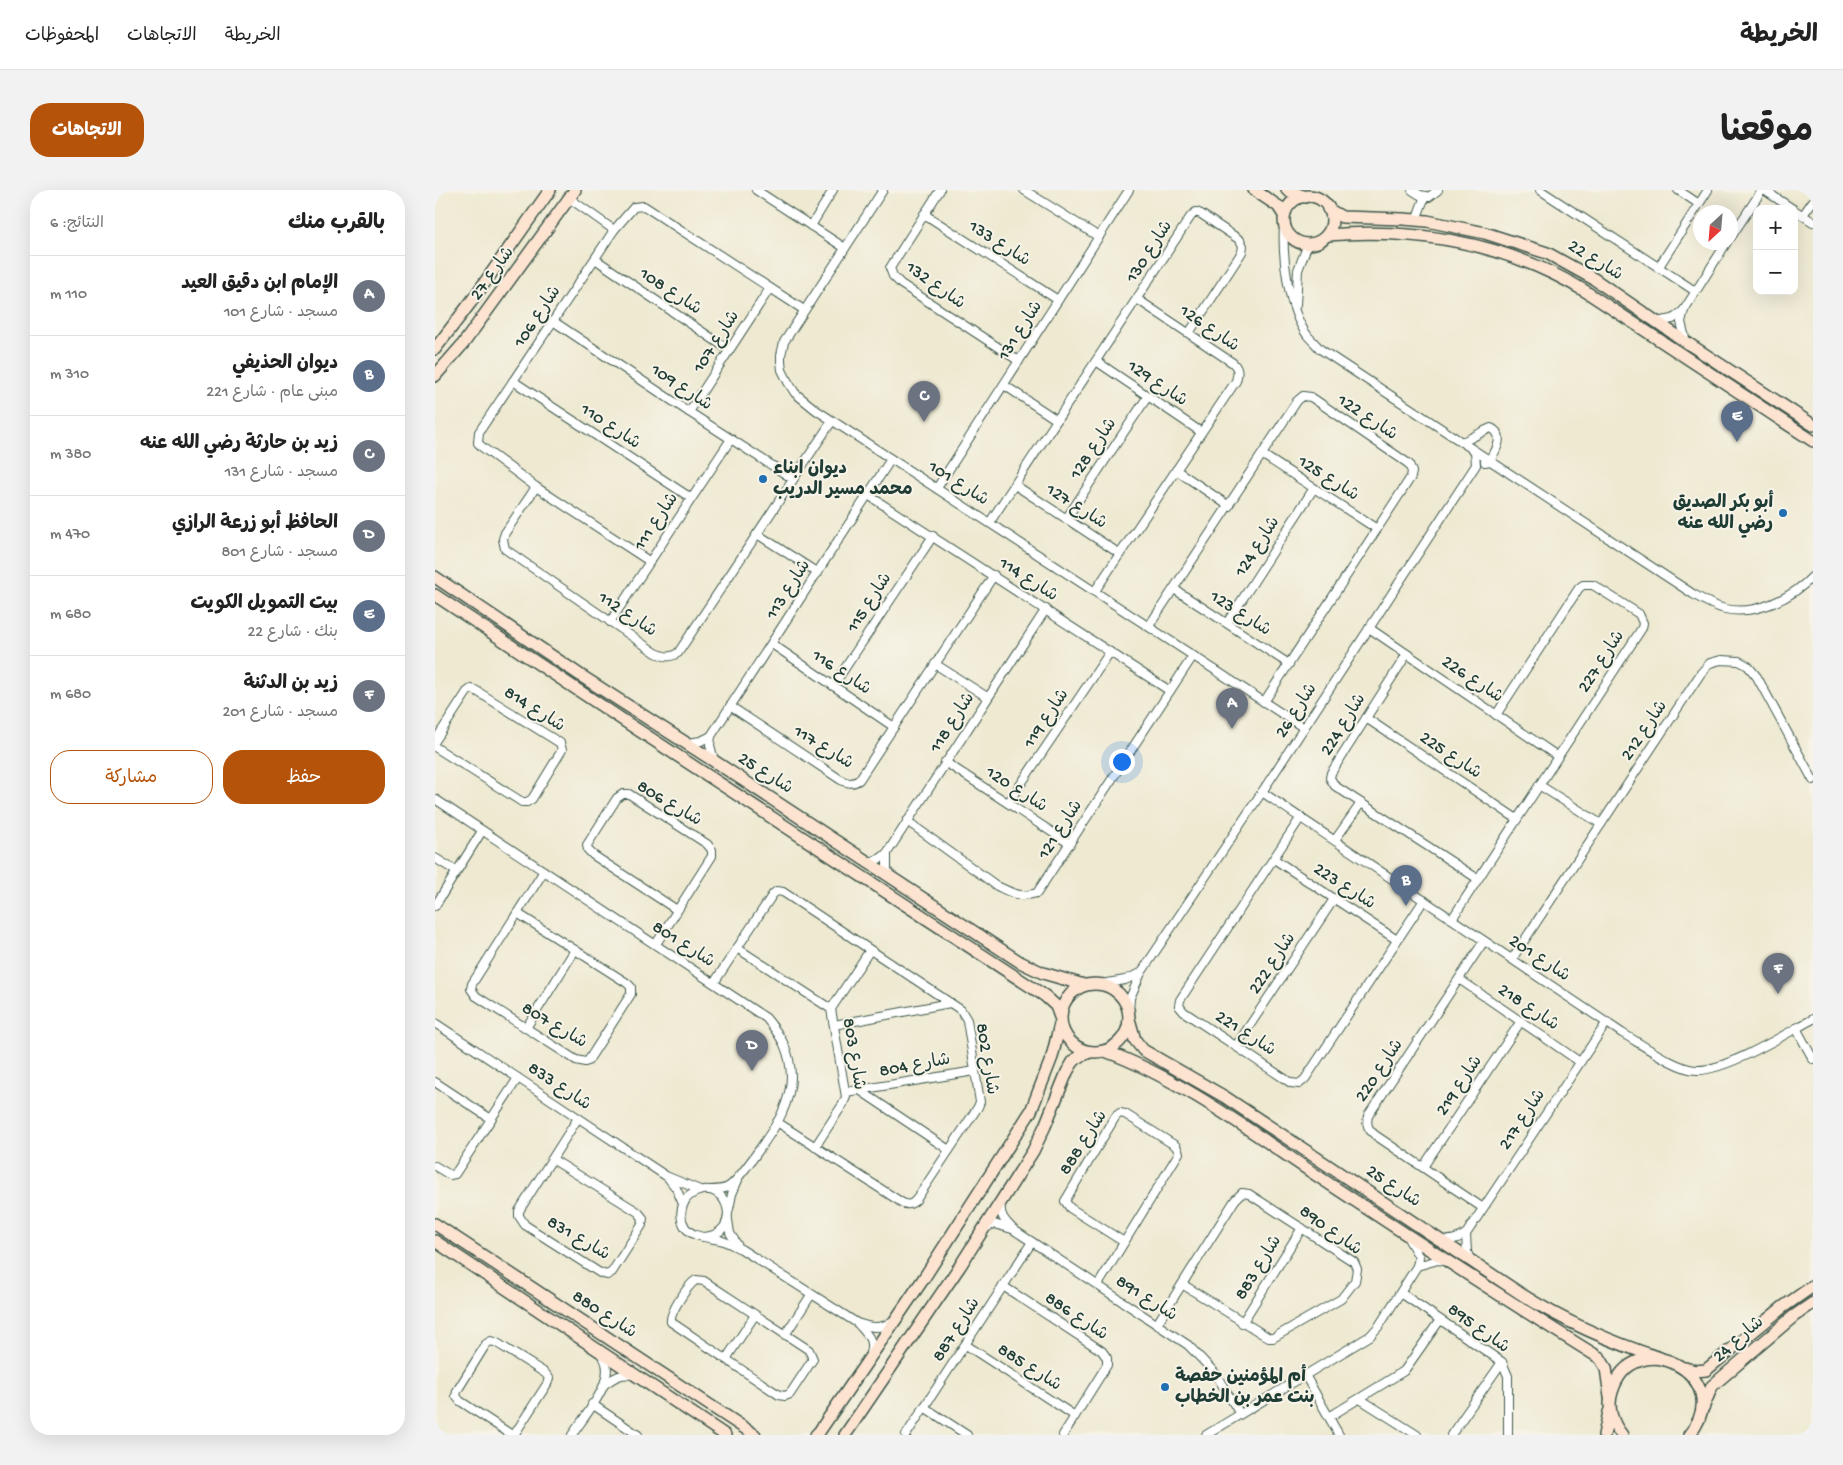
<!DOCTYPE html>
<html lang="ar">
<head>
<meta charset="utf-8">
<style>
	body { margin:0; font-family:"Gochi Hand","Playpen Sans Arabic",sans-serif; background:#f2f2f2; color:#222; direction:rtl }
	.controls { position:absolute; right:15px; top:15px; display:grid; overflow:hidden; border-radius:10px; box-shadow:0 5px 20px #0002 }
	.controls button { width:45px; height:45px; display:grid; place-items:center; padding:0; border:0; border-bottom:1px solid #e0e0e0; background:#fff; color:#222; font:25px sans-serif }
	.compass { position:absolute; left:1258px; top:15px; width:45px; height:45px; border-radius:50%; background:#fff; box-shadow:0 5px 20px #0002; rotate:206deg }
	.you { position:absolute; left:686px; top:571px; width:18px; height:18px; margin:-12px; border:4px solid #fff; border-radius:50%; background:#1a73e8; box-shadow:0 0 0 8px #1a73e833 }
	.badge { display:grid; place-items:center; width:32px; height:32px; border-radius:50%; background:#b45309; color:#fff; font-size:16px; font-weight:700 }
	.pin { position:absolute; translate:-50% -41px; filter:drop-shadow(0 1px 2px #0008) }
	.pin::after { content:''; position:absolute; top:26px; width:18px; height:15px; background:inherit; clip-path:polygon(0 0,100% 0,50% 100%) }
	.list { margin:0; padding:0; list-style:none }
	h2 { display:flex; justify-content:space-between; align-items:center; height:65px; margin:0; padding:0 20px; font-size:21px }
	h2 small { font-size:16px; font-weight:400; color:#767676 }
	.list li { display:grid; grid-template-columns:32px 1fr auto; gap:15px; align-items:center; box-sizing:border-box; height:80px; padding:0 20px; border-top:1px solid #e0e0e0 }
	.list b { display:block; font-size:19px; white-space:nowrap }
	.list p { margin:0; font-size:16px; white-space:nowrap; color:#767676 }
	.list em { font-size:16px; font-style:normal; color:#767676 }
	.actions { display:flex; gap:10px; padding:15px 20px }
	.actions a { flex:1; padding:11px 0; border:1px solid #b45309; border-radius:20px; text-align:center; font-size:18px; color:#b45309 }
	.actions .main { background:#b45309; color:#fff }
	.map { position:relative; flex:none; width:1378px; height:1245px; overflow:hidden; direction:ltr; border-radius:20px }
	header { display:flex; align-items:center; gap:30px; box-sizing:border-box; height:70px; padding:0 25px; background:#fff; border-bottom:1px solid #e0e0e0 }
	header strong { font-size:24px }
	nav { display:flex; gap:28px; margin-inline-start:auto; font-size:18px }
	.intro { display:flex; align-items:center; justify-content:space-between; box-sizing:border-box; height:120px; padding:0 30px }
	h1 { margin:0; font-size:35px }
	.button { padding:12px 22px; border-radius:20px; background:#b45309; color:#fff; font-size:18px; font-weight:700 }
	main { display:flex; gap:30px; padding:0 30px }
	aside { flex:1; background:#fff; border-radius:20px; box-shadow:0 5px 20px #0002 }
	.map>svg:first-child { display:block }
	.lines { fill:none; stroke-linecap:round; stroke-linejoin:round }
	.street-casing { stroke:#3e574b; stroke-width:10 }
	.secondary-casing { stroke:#3e574b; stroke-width:14 }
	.street { stroke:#fff; stroke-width:8 }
	.secondary { stroke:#fde4d1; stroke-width:11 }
	.poi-dot { fill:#1f6fb2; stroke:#f7f3e8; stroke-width:2 }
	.labels { text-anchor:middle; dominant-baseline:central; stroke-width:4; stroke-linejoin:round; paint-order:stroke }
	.street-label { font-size:18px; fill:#1f3d34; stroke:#f7f3e8 }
	.poi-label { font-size:18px; font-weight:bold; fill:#1f3d34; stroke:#f7f3e8; text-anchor:start }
</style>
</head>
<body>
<header>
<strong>الخريطة</strong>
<nav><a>الخريطة</a><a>الاتجاهات</a><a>المحفوظات</a></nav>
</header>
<div class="intro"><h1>موقعنا</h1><a class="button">الاتجاهات</a></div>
<main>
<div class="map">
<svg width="1378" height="1245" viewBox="0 0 1378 1245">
	<rect width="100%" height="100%" fill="#f7f3e8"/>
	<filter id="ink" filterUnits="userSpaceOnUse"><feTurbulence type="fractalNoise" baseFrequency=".02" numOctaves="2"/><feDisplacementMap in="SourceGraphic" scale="10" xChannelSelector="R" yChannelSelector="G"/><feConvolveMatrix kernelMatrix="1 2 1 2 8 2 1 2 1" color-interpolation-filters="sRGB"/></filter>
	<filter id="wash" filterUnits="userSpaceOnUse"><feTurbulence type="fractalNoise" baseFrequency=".0096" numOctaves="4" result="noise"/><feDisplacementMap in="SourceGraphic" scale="20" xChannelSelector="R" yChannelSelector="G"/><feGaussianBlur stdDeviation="1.12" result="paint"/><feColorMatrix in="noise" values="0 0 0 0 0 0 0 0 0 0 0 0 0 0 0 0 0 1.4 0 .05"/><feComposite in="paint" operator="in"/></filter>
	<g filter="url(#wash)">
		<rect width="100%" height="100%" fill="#eee9d0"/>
	</g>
	<g filter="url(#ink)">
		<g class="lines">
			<!-- street casing -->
			<g class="street-casing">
				<g id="street">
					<polyline points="321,0 410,58"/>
					<polyline points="448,0 349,152 346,165 346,171 347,180 353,192 360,203 381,220 869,538"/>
					<polyline points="505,0 455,78 458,86 466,94 584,171"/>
					<polyline points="589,0 664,47"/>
					<polyline points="977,0 985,5 994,7 1003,0"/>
					<polyline points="1105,0 1260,101"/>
					<polyline points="1243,0 1264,14"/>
					<polyline points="1329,0 1358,19"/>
					<polyline points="134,8 179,40"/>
					<polyline points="1359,20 1378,32"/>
					<polyline points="489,24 623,110"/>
					<polyline points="1368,25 1378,11"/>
					<polyline points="981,30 990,6"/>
					<path d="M849,35c-2,31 4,84 23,110 4,5 9,9 13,14l373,245c10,6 20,12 32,15 30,7 67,-11 88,-33"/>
					<polyline points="376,36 398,0"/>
					<polyline points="1296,47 1327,0"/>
					<polyline points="160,69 294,160"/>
					<polyline points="1223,78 1273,0"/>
					<polyline points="861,115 863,80 873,54"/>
					<polyline points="118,131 254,222 358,289"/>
					<polyline points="1221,132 1238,129 1249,120"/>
					<polyline points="1251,152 1246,132 1249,120 1292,52"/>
					<polyline points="661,171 766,242"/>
					<polyline points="78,191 256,308"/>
					<polyline points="569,195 622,230"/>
					<polyline points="254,222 335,98"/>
					<path d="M1026,252c11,-3 19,-10 30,-14 15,7 5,22 -1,33l-5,1"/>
					<polyline points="828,265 942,339"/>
					<polyline points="741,280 794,316"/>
					<polyline points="580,295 685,364"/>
					<path d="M101,297l-31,46 -2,6 2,10 151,104c9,4 13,5 22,0l154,-232"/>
					<polyline points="502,298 694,0"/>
					<polyline points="433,305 735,501"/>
					<polyline points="631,329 713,206"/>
					<polyline points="555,332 756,26 761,22 766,24 805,50 808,56 807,62 754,143"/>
					<polyline points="322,344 383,383"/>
					<polyline points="214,371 101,297 47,257 43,253 44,242 179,40 199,17 209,16 369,120"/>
					<polyline points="739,399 854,474"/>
					<path d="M660,401l141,-210c2,-8 3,-12 -3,-18l-96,-64"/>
					<polyline points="175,432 296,249"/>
					<polyline points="792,433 879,298"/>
					<polyline points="714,436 862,211 868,206 876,207 974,274 977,282 976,287 829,512"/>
					<polyline points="934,438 1122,566"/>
					<polyline points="337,454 459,537"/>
					<polyline points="972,464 896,583 895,588 900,596 1043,689"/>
					<polyline points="500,474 552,507"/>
					<polyline points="398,496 498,346"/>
					<path d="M295,516l111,74c7,4 12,4 18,0l135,-205"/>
					<polyline points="931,528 1082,629"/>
					<polyline points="0,551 32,502 36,499 40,500 125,553 127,560 97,609 92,612 87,612 0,557"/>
					<polyline points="252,553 266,551 276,546"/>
					<polyline points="279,571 275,555 276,546 456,269"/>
					<polyline points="510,572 635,654"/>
					<polyline points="1104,595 1166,634"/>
					<path d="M827,602l360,241c18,10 55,37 75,37 29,1 90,-37 116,-51"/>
					<path d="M0,609l331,219c16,19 24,33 25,58 0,12 -4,26 -9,37 -6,14 -43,68 -54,74 -6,3 -13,3 -19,3"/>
					<polyline points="573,613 675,462"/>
					<polyline points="866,627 745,810 744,816 749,822 856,893 864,894 870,889 989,710"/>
					<path d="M472,631l90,65c17,8 22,12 40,7l156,-237"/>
					<polyline points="900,650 926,613"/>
					<polyline points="452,663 452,679 455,686"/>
					<polyline points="0,668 21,681"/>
					<polyline points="839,669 962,750"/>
					<polyline points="433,673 446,668 452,663 611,419"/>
					<polyline points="0,716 47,641"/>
					<polyline points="82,723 192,793 196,797 196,804 153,871 150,872 141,870 41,806 36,799 37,794 109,681"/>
					<polyline points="1017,729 1207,438 1208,433 1204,424 1158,395 1148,395 1144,398 1061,525"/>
					<polyline points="221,754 277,666 277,660 272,654 194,604 188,604 182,608 152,655 153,660 158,665 242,720"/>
					<polyline points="302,758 396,819 411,907 408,914 380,957"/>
					<polyline points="1077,769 1266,483 1275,473 1286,470 1304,471 1313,476 1322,487 1378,590"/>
					<polyline points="1024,789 1145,872"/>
					<path d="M279,793l59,-89 4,-3 6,1 178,118 6,10 13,82 -2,5 -62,93c-5,5 -9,6 -15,2l-124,-80"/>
					<polyline points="666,794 690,790 706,783"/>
					<polyline points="396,819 435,760"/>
					<polyline points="694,822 695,808 706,783 827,602 1041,275 1040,261"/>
					<polyline points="0,833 231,986 265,1000"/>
					<polyline points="399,835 515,813"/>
					<polyline points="91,838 140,760"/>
					<polyline points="1361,838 1378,869"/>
					<polyline points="801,856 899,709"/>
					<polyline points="0,892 56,929"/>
					<polyline points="426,901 514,960"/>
					<polyline points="411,902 540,881"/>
					<polyline points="117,969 203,1022 208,1028 207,1035 177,1082 172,1085 165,1083 90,1035 84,1026 84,1021 143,928"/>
					<polyline points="0,976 15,985 20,984 83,888"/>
					<polyline points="988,977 1086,831"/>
					<polyline points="234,989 241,998 248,1014"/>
					<path d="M566,1014c-2,12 5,18 13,26l174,115 27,28 25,41"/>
					<path d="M1048,1018l-108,-73c-7,-6 -9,-10 -7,-19l116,-175"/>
					<polyline points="294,1019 297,1004 303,990"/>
					<polyline points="293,1030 295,1043 303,1056"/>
					<polyline points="550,1038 559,1034 577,1039"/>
					<polyline points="1031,1044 1032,1062 1035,1069"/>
					<path d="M268,1047c41,-2 26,-59 -7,-45 -5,2 -9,5 -11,9 -5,8 -5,18 0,26 8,11 23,10 35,13 7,2 14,6 21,9l116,74c12,4 23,7 34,-1"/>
					<path d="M1006,1050c10,1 16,-1 25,-6l141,-212"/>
					<polyline points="982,1076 1003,1070 1009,1071"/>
					<path d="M261,1090l8,1 105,69 4,9 -23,35 -5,2 -6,-1 -108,-73c-2,-9 17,-37 25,-42z"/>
					<polyline points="663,1095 744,963 741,956 690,924 685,923 681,926 630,1011 635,1018 689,1052"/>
					<polyline points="568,1096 667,1161 672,1168 672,1175 628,1245"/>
					<polyline points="966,1103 1067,1172 1073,1186 1073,1245"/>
					<polyline points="807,1133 867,1038"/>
					<polyline points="722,1134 800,1010 807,1003 814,1004 919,1072 922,1079 920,1091 906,1109 838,1148 834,1148 747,1094"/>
					<path d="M424,1135c8,9 15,15 11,28"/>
					<polyline points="350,1145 376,1105"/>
					<polyline points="531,1155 640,1226"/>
					<polyline points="291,1169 320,1125"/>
					<polyline points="870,1185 904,1245"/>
					<path d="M170,1194c10,-7 16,-11 28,-9"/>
					<polyline points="925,1209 982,1245"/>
					<polyline points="157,1214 203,1245"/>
					<polyline points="489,1217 532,1245"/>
					<polyline points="894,1227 969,1181 1005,1130"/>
					<polyline points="77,1245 25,1211 21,1206 22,1201 51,1154 56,1151 62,1153 110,1183 114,1188 112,1194 79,1245"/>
					<path d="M137,1245c13,-20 49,-59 29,-81"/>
					<polyline points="471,1245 597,1052"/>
					<polyline points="771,1245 935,1146 944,1136 982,1076 984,1067 974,1050"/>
					<polyline points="1016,1245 1067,1172"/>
				</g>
			</g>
			<!-- secondary casing -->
			<g class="secondary-casing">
				<g id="secondary">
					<polyline points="819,0 843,16 849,25"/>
					<polyline points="852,0 870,7"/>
					<circle cx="873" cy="30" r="24"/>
					<polyline points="893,19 907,27 968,29 992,31 1050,43 1112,63 1159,89 1251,152 1378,235"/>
					<path d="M892,45c91,-7 179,8 258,56l228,150"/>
					<polyline points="0,159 36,112 115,0"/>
					<polyline points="0,186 28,154 140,0"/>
					<polyline points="0,387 148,487 279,571 585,772 608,783 649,795"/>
					<polyline points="0,405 197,536 610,806 621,816 625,827"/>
					<circle cx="660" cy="828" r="34"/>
					<path d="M694,829l6,21 8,10 82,47 296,197c44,28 90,48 139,64"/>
					<path d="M670,861c72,26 144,79 208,122 95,63 190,125 287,185l6,10 4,29"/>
					<polyline points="0,1034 320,1245"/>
					<polyline points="0,1051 290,1245"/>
					<polyline points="1250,1178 1260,1181 1271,1180 1348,1117 1378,1096"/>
					<polyline points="1268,1218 1277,1196 1359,1126 1378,1113"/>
					<polyline points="381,1245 384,1242 489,1088 596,921 617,867 625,834"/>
					<polyline points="410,1245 525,1076 598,961 610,936 632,882 638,872 643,867 655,862"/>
					<polyline points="1169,1245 1174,1222"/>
					<path d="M1187,1245c-10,-12 -15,-28 -10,-43 21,-71 127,-16 77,43"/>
				</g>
			</g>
			<!-- street -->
			<use href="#street" class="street"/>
			<!-- secondary -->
			<use href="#secondary" class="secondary"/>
		</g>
	</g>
	<!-- markers -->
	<g class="poi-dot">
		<circle cx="328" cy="289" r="5"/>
		<circle cx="1348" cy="323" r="5"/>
		<circle cx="730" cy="1197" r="5"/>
	</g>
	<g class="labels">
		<!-- street labels -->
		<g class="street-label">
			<text transform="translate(564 54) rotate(33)">شارع 133</text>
			<text transform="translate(715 62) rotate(-57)">شارع 130</text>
			<text transform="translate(1160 71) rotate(32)">شارع 22</text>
			<text transform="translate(58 84) rotate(-54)">شارع 27</text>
			<text transform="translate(500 96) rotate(36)">شارع 132</text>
			<text transform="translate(235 102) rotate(34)">شارع 108</text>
			<text transform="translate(103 127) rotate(-56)">شارع 106</text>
			<text transform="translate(774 139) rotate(35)">شارع 126</text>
			<text transform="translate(586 141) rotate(-57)">شارع 131</text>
			<text transform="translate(282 152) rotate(-57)">شارع 107</text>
			<text transform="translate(722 194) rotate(34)">شارع 129</text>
			<text transform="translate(246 198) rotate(34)">شارع 109</text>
			<text transform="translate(932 228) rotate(34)">شارع 122</text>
			<text transform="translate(175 237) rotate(34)">شارع 110</text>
			<text transform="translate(659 259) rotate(-56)">شارع 128</text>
			<text transform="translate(893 289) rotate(33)">شارع 125</text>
			<text transform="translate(523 294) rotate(33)">شارع 101</text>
			<text transform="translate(641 317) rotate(33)">شارع 127</text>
			<text transform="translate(222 332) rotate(-56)">شارع 111</text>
			<text transform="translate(823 357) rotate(-57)">شارع 124</text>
			<text transform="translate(593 390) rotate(33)">شارع 114</text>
			<text transform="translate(354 400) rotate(-57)">شارع 113</text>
			<text transform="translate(435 413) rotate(-57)">شارع 115</text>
			<text transform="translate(805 424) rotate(33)">شارع 123</text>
			<text transform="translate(192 425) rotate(34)">شارع 112</text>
			<text transform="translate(1167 472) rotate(-57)">شارع 227</text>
			<text transform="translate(406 483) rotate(34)">شارع 116</text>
			<text transform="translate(1037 490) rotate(34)">شارع 226</text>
			<text transform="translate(99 520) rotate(33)">شارع 814</text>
			<text transform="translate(862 521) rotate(-57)">شارع 26</text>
			<text transform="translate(612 529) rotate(-56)">شارع 119</text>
			<text transform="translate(518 533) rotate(-57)">شارع 118</text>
			<text transform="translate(909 535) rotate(-58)">شارع 224</text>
			<text transform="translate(1210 541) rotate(-56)">شارع 212</text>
			<text transform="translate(388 558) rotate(32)">شارع 117</text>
			<text transform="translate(1015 566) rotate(34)">شارع 225</text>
			<text transform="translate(330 584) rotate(33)">شارع 25</text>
			<text transform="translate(581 600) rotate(33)">شارع 120</text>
			<text transform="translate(234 614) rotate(31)">شارع 806</text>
			<text transform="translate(626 640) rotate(-57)">شارع 121</text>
			<text transform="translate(909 697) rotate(33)">شارع 223</text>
			<text transform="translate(248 755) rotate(33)">شارع 801</text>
			<text transform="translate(1104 769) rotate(34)">شارع 201</text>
			<text transform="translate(838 774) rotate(-56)">شارع 222</text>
			<text transform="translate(1093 818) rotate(34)">شارع 218</text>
			<text transform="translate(119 836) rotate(31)">شارع 807</text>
			<text transform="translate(810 844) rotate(33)">شارع 221</text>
			<text transform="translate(418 864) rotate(81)">شارع 803</text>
			<text transform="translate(551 869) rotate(81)">شارع 802</text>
			<text transform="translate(480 876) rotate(-10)">شارع 804</text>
			<text transform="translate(945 881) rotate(-56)">شارع 220</text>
			<text transform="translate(1025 896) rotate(-56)">شارع 219</text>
			<text transform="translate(124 897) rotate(34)">شارع 833</text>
			<text transform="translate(1088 930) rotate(-56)">شارع 217</text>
			<text transform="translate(649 953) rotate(-57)">شارع 888</text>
			<text transform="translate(958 997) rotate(34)">شارع 25</text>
			<text transform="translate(895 1041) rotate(36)">شارع 890</text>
			<text transform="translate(143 1049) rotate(31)">شارع 831</text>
			<text transform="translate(824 1078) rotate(-58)">شارع 883</text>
			<text transform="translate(711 1109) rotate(33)">شارع 891</text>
			<text transform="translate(169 1125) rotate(33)">شارع 880</text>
			<text transform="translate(641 1127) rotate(34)">شارع 886</text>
			<text transform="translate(1043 1139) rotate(36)">شارع 895</text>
			<text transform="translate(522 1140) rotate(-57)">شارع 887</text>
			<text transform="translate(1304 1150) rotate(-41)">شارع 24</text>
			<text transform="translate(594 1178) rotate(33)">شارع 885</text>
		</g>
		<!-- poi labels -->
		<g class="poi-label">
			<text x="338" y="279">ديوان ابناء<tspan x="338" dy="21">محمد مسير الدريب</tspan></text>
			<text x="1338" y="313" text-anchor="end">أبو بكر الصديق<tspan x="1338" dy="21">رضي الله عنه</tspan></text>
			<text x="740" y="1187">أم المؤمنين حفصة<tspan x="740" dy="21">بنت عمر بن الخطاب</tspan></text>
		</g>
	</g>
</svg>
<div class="controls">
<button>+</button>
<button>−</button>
</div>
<svg class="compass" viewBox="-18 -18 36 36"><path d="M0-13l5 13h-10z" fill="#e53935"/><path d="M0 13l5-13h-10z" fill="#767676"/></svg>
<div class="you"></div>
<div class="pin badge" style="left:797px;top:539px;background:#6b7280">A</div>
<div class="pin badge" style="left:971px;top:716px;background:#5c6f8a">B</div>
<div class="pin badge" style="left:489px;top:232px;background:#6b7280">C</div>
<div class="pin badge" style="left:317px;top:881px;background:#6b7280">D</div>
<div class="pin badge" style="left:1302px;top:252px;background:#5c6f8a">E</div>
<div class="pin badge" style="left:1343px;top:804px;background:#6b7280">F</div>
</div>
<aside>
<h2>بالقرب منك<small>النتائج: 6</small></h2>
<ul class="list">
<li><span class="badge" style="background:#6b7280">A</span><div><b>الإمام ابن دقيق العيد</b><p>مسجد · شارع 101</p></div><em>110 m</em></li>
<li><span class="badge" style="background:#5c6f8a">B</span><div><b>ديوان الحذيفي</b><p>مبنى عام · شارع 221</p></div><em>310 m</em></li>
<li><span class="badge" style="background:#6b7280">C</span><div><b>زيد بن حارثة رضي الله عنه</b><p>مسجد · شارع 131</p></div><em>380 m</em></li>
<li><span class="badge" style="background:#6b7280">D</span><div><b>الحافظ أبو زرعة الرازي</b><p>مسجد · شارع 801</p></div><em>470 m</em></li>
<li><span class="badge" style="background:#5c6f8a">E</span><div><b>بيت التمويل الكويت</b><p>بنك · شارع 22</p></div><em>680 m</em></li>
<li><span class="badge" style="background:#6b7280">F</span><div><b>زيد بن الدثنة</b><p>مسجد · شارع 201</p></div><em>680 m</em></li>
</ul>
<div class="actions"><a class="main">حفظ</a><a>مشاركة</a></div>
</aside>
</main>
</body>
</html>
